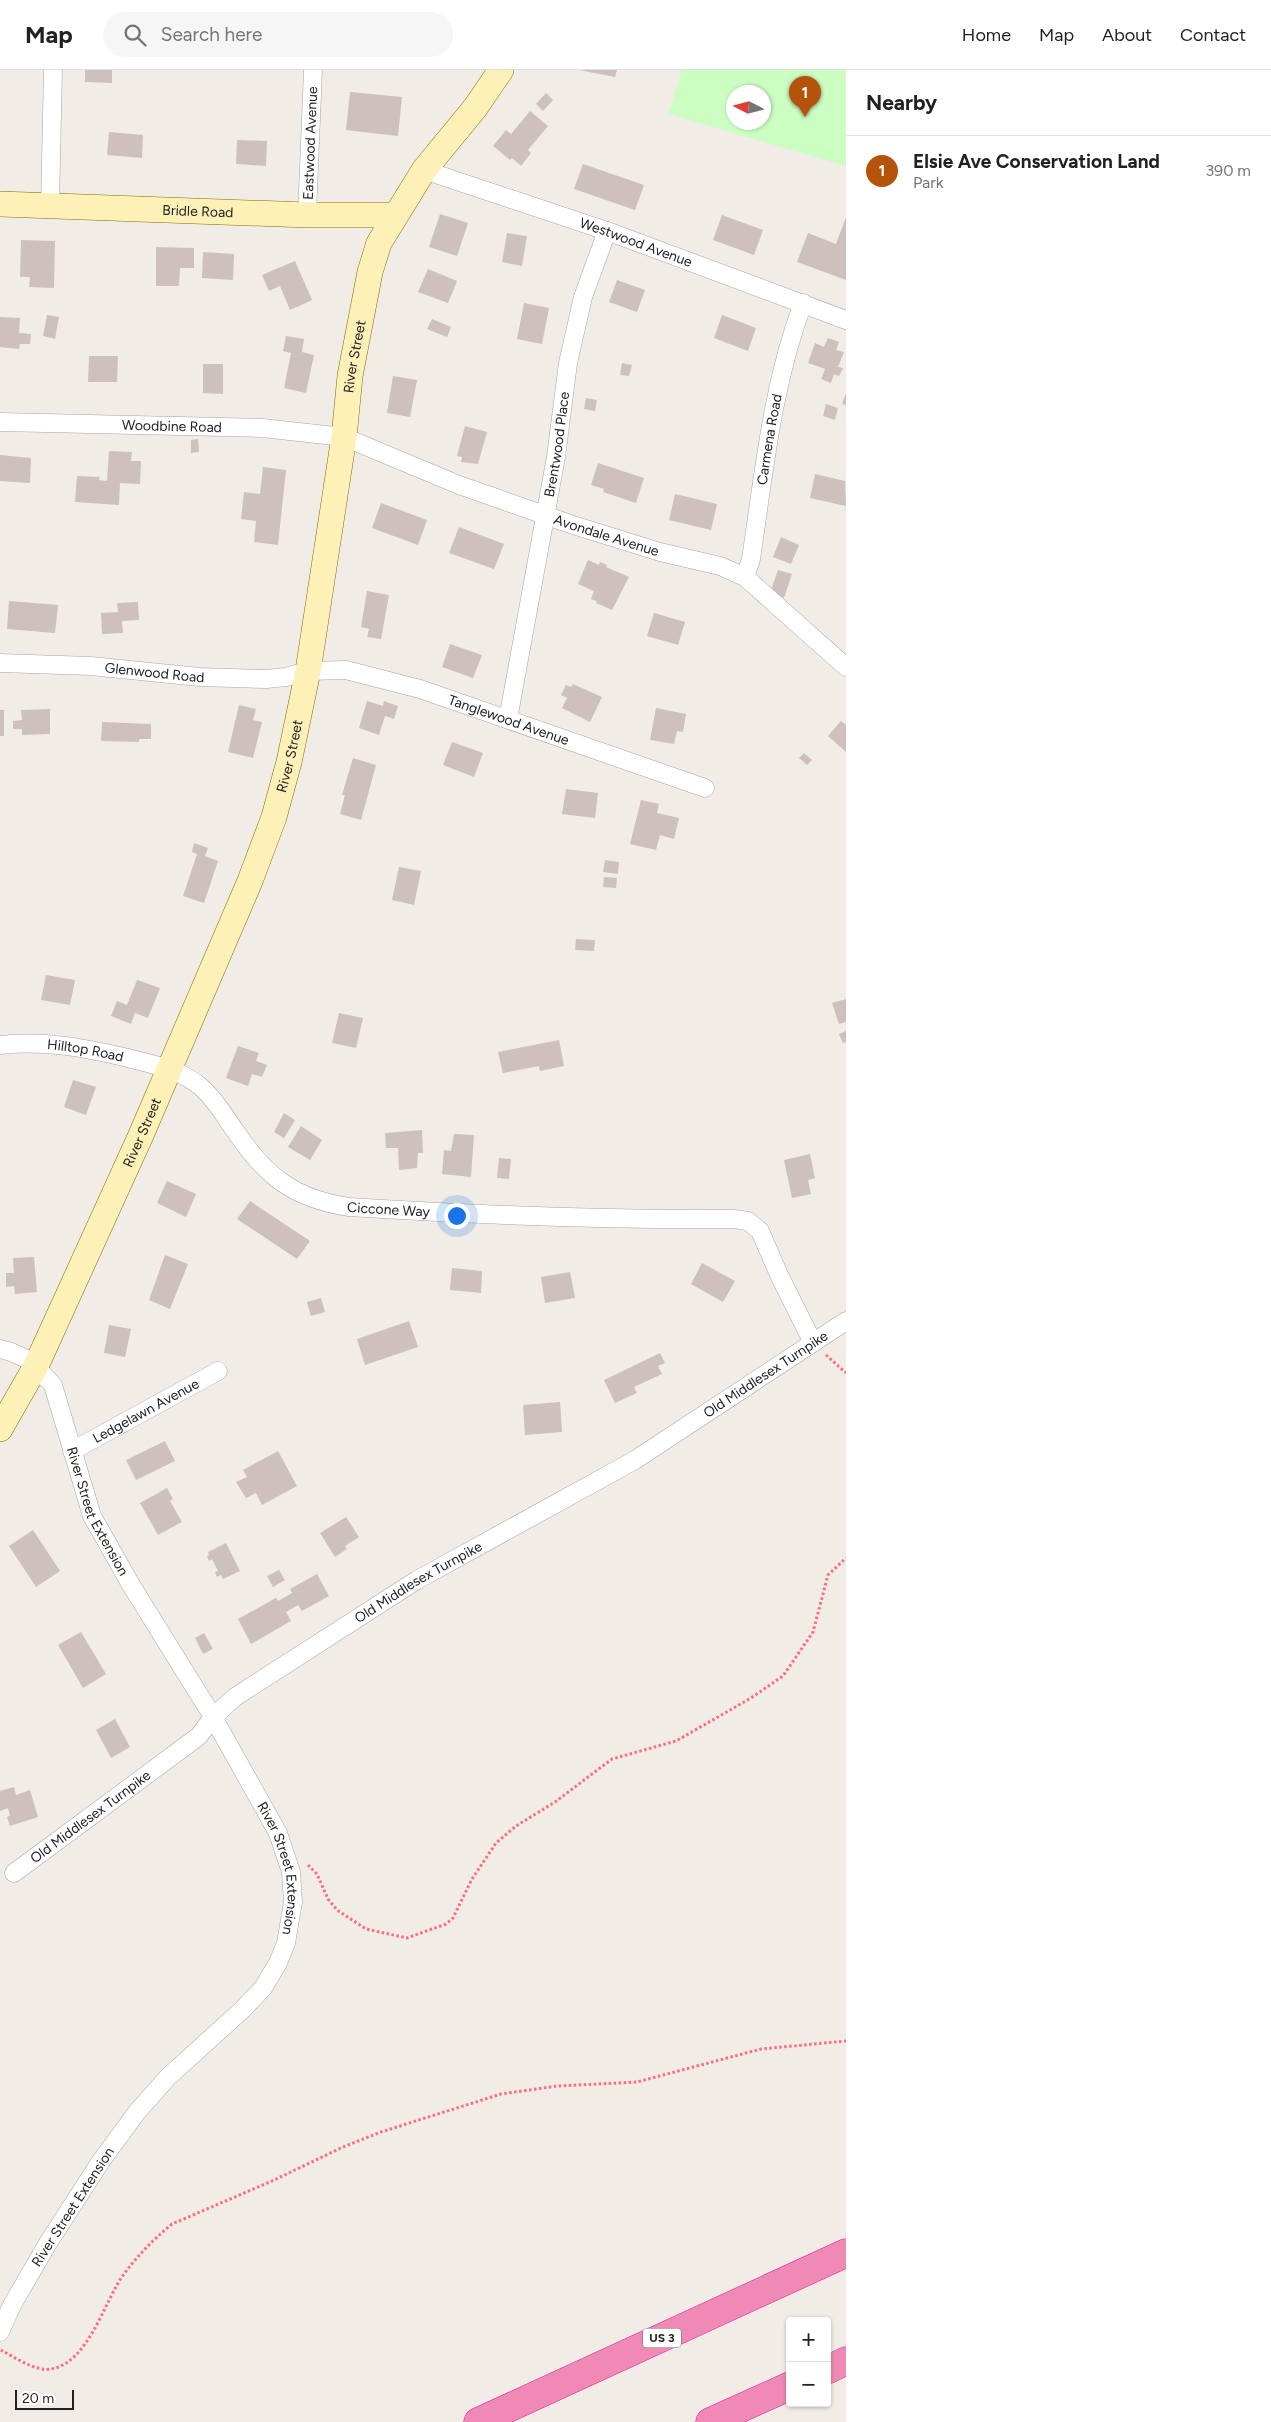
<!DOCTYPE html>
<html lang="en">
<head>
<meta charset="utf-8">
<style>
	body { margin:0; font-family:Figtree,sans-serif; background:#f6f6f6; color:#202124 }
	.controls { position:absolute; right:15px; bottom:15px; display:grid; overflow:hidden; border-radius:5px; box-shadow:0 1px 4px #0004 }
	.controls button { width:45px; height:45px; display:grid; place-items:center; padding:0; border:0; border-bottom:1px solid #e0e0e0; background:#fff; color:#202124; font:25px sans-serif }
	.compass { position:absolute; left:726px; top:15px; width:45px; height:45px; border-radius:50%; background:#fff; box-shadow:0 1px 4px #0004; rotate:276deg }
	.scale { position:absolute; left:15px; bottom:12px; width:59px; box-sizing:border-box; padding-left:5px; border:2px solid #212121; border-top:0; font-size:14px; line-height:18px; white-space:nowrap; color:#212121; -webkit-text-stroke:4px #fff; paint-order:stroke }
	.you { position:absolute; left:456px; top:1145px; width:18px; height:18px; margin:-12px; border:4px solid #fff; border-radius:50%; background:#1a73e8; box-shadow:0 0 0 8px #1a73e833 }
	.badge { display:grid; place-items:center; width:32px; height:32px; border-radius:50%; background:#b45309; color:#fff; font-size:16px; font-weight:700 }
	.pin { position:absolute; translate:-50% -41px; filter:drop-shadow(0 1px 2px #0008) }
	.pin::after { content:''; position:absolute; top:26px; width:18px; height:15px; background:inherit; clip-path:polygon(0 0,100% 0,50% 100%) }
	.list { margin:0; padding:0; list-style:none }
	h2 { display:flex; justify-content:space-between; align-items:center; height:65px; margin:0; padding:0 20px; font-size:21px }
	h2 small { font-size:16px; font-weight:400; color:#757577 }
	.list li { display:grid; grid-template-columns:32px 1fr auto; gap:15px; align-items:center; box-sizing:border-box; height:70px; padding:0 20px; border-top:1px solid #e0e0e0 }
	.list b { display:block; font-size:19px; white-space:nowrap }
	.list p { margin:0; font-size:16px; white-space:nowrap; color:#757577 }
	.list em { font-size:16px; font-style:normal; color:#757577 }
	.icon { flex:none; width:28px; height:28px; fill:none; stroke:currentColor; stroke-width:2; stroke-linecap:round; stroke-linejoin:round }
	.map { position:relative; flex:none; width:846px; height:2352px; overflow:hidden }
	header { display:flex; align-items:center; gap:30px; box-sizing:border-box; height:70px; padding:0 25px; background:#fff; border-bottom:1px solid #e0e0e0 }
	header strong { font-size:24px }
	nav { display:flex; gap:28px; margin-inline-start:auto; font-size:18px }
	.search { width:350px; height:45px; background:#f6f6f6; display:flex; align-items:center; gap:12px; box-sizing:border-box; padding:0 18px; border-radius:28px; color:#757577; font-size:19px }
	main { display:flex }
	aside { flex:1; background:#fff }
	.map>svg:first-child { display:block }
	.park { fill:#ccfec2; fill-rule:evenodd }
	.building { fill:#cec0bc }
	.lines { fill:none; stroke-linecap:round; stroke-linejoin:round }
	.street-casing { stroke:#a5a5a5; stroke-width:19 }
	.secondary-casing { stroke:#806e00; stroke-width:26 }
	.highway-casing { stroke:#e91b94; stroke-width:29 }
	.path { stroke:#ff6b80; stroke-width:3; stroke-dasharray:2.5 2.5; stroke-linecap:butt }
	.street { stroke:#fff; stroke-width:18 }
	.secondary { stroke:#fef1b8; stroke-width:25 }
	.highway { stroke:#ee8ab5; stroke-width:28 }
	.labels { text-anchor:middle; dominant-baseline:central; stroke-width:4; stroke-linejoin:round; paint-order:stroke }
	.shield { fill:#fff; stroke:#646464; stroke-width:1 }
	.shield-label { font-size:12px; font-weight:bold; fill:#212121 }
	.street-label { font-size:14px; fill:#212121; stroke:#fff }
</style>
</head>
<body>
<header>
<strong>Map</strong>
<div class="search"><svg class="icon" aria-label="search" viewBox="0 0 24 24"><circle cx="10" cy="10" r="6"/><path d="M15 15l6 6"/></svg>Search here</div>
<nav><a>Home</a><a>Map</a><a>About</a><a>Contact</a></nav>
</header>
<main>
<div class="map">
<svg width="846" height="2352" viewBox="0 0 846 2352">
	<rect width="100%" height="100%" fill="#f2ece7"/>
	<!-- park -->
	<path class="park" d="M682,0h164v96l-178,-52zM734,22h30v30h-30z"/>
	<!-- building -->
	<g class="building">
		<polygon points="85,0 112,0 112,13 85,12"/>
		<polygon points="579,0 617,0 615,7"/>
		<polygon points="350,22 402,27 398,66 346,60"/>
		<polygon points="546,23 553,30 543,41 536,34"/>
		<polygon points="530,41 548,56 528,80 531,83 521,96 512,88 510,90 493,76 506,60 511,64"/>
		<polygon points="109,62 143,65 142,88 107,85"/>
		<polygon points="237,70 267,71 266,96 236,94"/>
		<polygon points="583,94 644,115 635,140 574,119"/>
		<polygon points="440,144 468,153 457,186 429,177"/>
		<polygon points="722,145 763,160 754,185 713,170"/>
		<polygon points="846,147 846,210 797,192 808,163 836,174"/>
		<polygon points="507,163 527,166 522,196 502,192"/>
		<polygon points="21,170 55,171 54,218 29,217 30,207 20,207"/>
		<polygon points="156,177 194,178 194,198 180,198 179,216 156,216"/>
		<polygon points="203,182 234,184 233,210 202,208"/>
		<polygon points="295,191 312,230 290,240 280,216 269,221 262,205"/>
		<polygon points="428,199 457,211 448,233 418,222"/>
		<polygon points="617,210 645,220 637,242 609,232"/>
		<polygon points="524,233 549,238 542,274 517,269"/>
		<polygon points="47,245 59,247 55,269 43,266"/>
		<polygon points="722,245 756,258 748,281 714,268"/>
		<polygon points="0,247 20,248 19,263 31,264 30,274 20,274 19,279 0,277"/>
		<polygon points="432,249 451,257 447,267 427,259"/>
		<polygon points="286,266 304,269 302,282 314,285 306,323 284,318 291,283 283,281"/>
		<polygon points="828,268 839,272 836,280 844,282 838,297 843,298 839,306 834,304 831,313 821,309 825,299 808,293 815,273 824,277"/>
		<polygon points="89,286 118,286 117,312 88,312"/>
		<polygon points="622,293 632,295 629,306 620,305"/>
		<polygon points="203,294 223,294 223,324 203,323"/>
		<polygon points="393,306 417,310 410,347 387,343"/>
		<polygon points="846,323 846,335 842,334"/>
		<polygon points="586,328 597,330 595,341 584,339"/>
		<polygon points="826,334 838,338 835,350 823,346"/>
		<polygon points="465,356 487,362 478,394 461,392 462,387 457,386"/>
		<polygon points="198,369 199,382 191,383 191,370"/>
		<polygon points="109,381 132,382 131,391 141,391 140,414 120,413 119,435 75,432 77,406 100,407 99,410 107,411"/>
		<polygon points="0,385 31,388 30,413 0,411"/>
		<polygon points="598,393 644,408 636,433 603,422 604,419 591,415"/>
		<polygon points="263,397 286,400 278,475 254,472 256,451 241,449 244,422 260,424"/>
		<polygon points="815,404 845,411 846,436 810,428"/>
		<polygon points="675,424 717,434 711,460 669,450"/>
		<polygon points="381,433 427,450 418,475 372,458"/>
		<polygon points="459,457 504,474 494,499 449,483"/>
		<polygon points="781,467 799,475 791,494 773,487"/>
		<polygon points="588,490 599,495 600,492 607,495 606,497 629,507 612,540 596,533 597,531 591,529 594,521 578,514"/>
		<polygon points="778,500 792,504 784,528 770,523"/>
		<polygon points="367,521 389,525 381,569 367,567 369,559 361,557"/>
		<polygon points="9,531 58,535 55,563 7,559"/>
		<polygon points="138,532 139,550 122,551 123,563 102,564 101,543 118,542 117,533"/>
		<polygon points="654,543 685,552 678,575 647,566"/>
		<polygon points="450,574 482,585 473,608 442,597"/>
		<polygon points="573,614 602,627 590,652 562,638 567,628 561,625 566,615 571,617"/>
		<polygon points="367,631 383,636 384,631 398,636 394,649 385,646 379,665 359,658"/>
		<polygon points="239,635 256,639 253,650 262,652 253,688 228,682"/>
		<polygon points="656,638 686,644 683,662 677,661 674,674 650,670"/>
		<polygon points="50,639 50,664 22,665 22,659 13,659 13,651 22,650 21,640"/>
		<rect x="0" y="640" width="4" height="26"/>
		<polygon points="841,651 846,655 846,682 828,666"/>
		<polygon points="102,652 151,654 151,669 139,669 139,672 101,671"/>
		<polygon points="452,672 483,683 474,707 443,695"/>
		<polygon points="804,683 812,690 807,695 799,688"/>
		<polygon points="353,688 376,695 361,750 340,744 345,725 342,725"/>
		<polygon points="566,719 598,723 595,748 562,744"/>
		<polygon points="641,730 659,734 657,743 679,748 674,769 660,765 656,780 630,774"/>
		<polygon points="194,773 208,778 205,786 218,791 204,833 183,826 197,784 192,782"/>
		<polygon points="605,790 619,792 618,804 603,802"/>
		<polygon points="399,797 421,801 414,835 392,830"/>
		<polygon points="604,807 617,808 616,818 603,817"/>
		<polygon points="576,869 595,870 594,881 575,880"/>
		<polygon points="46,905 75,910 70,935 41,930"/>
		<polygon points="137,910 160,918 148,948 135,943 131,954 111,946 117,931 127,935"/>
		<polygon points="846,929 846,952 839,954 832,933"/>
		<polygon points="339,943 363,948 356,978 332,973"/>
		<polygon points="846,961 846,972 843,973 839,964"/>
		<polygon points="559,970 564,996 540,1001 539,996 503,1003 498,982"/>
		<polygon points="238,976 259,983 256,991 267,995 262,1007 252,1004 248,1016 226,1008"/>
		<polygon points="73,1010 96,1017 86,1045 64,1037"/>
		<polygon points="284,1043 295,1050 284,1068 274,1062"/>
		<polygon points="301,1056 322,1070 310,1090 288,1077"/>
		<polygon points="422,1060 423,1083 418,1083 417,1098 399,1100 398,1078 386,1078 385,1063"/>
		<polygon points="454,1064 474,1065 471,1107 442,1104 444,1080 451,1081"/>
		<polygon points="810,1084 815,1108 808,1110 811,1124 792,1128 784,1090"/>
		<polygon points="499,1088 511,1089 509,1109 497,1108"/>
		<polygon points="167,1111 196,1124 186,1147 157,1133"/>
		<polygon points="250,1131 310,1171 297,1189 237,1149"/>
		<polygon points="165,1185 188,1194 170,1239 149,1230"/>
		<polygon points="34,1187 37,1222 15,1224 14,1216 6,1217 6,1203 14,1203 13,1188"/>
		<polygon points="702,1193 735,1211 723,1232 691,1214"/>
		<polygon points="452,1198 482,1201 481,1223 450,1220"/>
		<polygon points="570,1202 575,1228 545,1233 541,1207"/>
		<polygon points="321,1228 325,1242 311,1246 307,1232"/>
		<polygon points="409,1251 418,1277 365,1295 357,1269"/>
		<polygon points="109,1255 131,1259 125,1287 104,1283"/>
		<polygon points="660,1283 665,1293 658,1296 662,1304 634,1317 637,1323 615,1333 604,1310"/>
		<polygon points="560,1332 562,1362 525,1365 523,1335"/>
		<polygon points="165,1371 175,1391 136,1410 126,1390"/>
		<polygon points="278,1381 297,1416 262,1435 256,1423 246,1428 236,1412 247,1407 243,1400"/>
		<polygon points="167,1418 173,1429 170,1431 182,1452 158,1465 140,1433"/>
		<polygon points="346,1447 359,1467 345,1476 347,1479 335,1487 320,1463"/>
		<polygon points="33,1460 60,1501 36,1517 9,1476"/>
		<polygon points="226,1473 240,1501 223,1509 221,1505 217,1507 215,1502 218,1501 212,1489 209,1491 207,1486 209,1485 208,1482"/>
		<polygon points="279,1500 285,1510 273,1517 267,1506"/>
		<polygon points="317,1504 329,1526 302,1541 298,1535 286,1542 291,1551 251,1574 238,1549 276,1528 278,1531 292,1523 290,1519"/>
		<polygon points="81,1562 106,1604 83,1618 58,1575"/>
		<polygon points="204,1563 213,1579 203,1584 195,1568"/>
		<polygon points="115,1649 130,1677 111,1688 96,1660"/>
		<polygon points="14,1717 16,1725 30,1720 38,1747 10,1756 7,1747 10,1746 8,1738 0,1741 0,1721"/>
	</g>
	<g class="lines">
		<!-- street casing -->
		<g class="street-casing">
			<g id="street">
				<path id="s1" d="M424,100l183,61 239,89"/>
				<polyline points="50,137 53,0"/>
				<path id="s2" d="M307,145l6,-145"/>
				<path id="s3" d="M0,352l262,6 82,9 115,48 114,40 87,27 60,14 25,11 101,90"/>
				<path id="s4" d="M745,507l6,-18c13,-87 21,-173 52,-256"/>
				<path id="s5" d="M0,593l91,3 108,11 67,2 20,-2 22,-6 38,-1 74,19 285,99"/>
				<path id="s6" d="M508,649l48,-262 12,-94 15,-66 24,-66"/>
				<path id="s7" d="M0,975c45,-5 85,3 128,13 26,7 52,11 73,29 15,13 24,30 35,45 30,45 59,67 113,75 128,8 257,13 385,12l14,2 12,10 20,46 33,66"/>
				<path id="s8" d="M0,1279l11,3 18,8 24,25 39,131 39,69 82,132 65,116 13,39 2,30 -7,41 -8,20 -15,25 -21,22 -74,67 -31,35 -36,49 -53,82 -36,62 -12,27"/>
				<path id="s9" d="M72,1381l146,-80"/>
				<path id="s10" d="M14,1803l185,-137 14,-19 22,-20 182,-117 218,-120 211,-139"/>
			</g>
		</g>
		<!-- secondary casing -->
		<g class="secondary-casing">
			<g id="secondary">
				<path id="s11" d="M0,134l307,11h87"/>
				<path id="s12" d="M0,1359l36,-63 105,-231 109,-254 24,-64 15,-55 19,-91 36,-234 6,-61 20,-104 9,-29 45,-73 51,-62 26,-38"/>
			</g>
		</g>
		<!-- highway casing -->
		<g class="highway-casing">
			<g id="highway">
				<polyline points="827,2300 846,2291"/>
				<polyline points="478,2352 846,2183"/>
				<polyline points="710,2352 790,2316"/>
			</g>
		</g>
		<!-- path -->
		<g class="path">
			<polyline points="826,1285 846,1303"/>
			<polyline points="308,1795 317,1804 328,1829 337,1840 366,1859 407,1868 446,1854 453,1848 472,1809 496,1773 516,1756 555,1732 612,1689 676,1671 751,1628 783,1606 813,1562 828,1505 846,1488"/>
			<path d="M1,2280c13,7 35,22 50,19 38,-6 54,-70 73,-95 14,-19 30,-35 48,-50l100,-43 71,-34 38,-15 120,-38 56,-8 80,-4 124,-33 85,-8"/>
		</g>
		<!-- street -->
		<use href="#street" class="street"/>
		<!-- secondary -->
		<use href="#secondary" class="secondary"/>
		<!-- highway -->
		<use href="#highway" class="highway"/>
	</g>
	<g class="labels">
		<!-- shield labels -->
		<rect class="shield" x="643" y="2258.5" width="38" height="19" rx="4"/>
		<g class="shield-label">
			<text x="662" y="2268">US 3</text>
		</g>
		<!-- street labels -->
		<g class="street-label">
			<text stroke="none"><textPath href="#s2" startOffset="72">Eastwood Avenue</textPath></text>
			<text stroke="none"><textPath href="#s11" startOffset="198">Bridle Road</textPath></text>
			<text stroke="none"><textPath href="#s1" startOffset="224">Westwood Avenue</textPath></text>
			<text stroke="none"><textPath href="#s12" startOffset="1139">River Street</textPath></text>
			<text stroke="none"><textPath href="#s3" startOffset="172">Woodbine Road</textPath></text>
			<text stroke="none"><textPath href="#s4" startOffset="140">Carmena Road</textPath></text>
			<text stroke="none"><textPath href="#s6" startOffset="279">Brentwood Place</textPath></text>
			<text stroke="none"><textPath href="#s3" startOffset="625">Avondale Avenue</textPath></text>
			<text stroke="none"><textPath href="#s5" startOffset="155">Glenwood Road</textPath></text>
			<text stroke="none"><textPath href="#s5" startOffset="518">Tanglewood Avenue</textPath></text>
			<text stroke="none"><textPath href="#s12" startOffset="734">River Street</textPath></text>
			<text stroke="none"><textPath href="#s7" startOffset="86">Hilltop Road</textPath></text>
			<text stroke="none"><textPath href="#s12" startOffset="329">River Street</textPath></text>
			<text stroke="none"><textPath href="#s7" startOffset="446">Ciccone Way</textPath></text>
			<text stroke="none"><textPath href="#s10" startOffset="905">Old Middlesex Turnpike</textPath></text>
			<text stroke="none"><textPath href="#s9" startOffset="84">Ledgelawn Avenue</textPath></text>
			<text stroke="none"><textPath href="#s8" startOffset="200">River Street Extension</textPath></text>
			<text stroke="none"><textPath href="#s10" startOffset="500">Old Middlesex Turnpike</textPath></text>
			<text stroke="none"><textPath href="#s10" startOffset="95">Old Middlesex Turnpike</textPath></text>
			<text stroke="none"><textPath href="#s8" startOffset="605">River Street Extension</textPath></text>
			<text transform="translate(73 2137) rotate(-57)">River Street Extension</text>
		</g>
	</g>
</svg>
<div class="controls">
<button>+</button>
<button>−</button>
</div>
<svg class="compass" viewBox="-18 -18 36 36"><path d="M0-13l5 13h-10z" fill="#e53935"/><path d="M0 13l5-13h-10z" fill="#757577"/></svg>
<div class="scale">20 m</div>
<div class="you"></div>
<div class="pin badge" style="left:805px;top:47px">1</div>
</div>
<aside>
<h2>Nearby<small></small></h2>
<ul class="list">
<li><span class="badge">1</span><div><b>Elsie Ave Conservation Land</b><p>Park</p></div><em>390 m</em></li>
</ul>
</aside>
</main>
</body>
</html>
